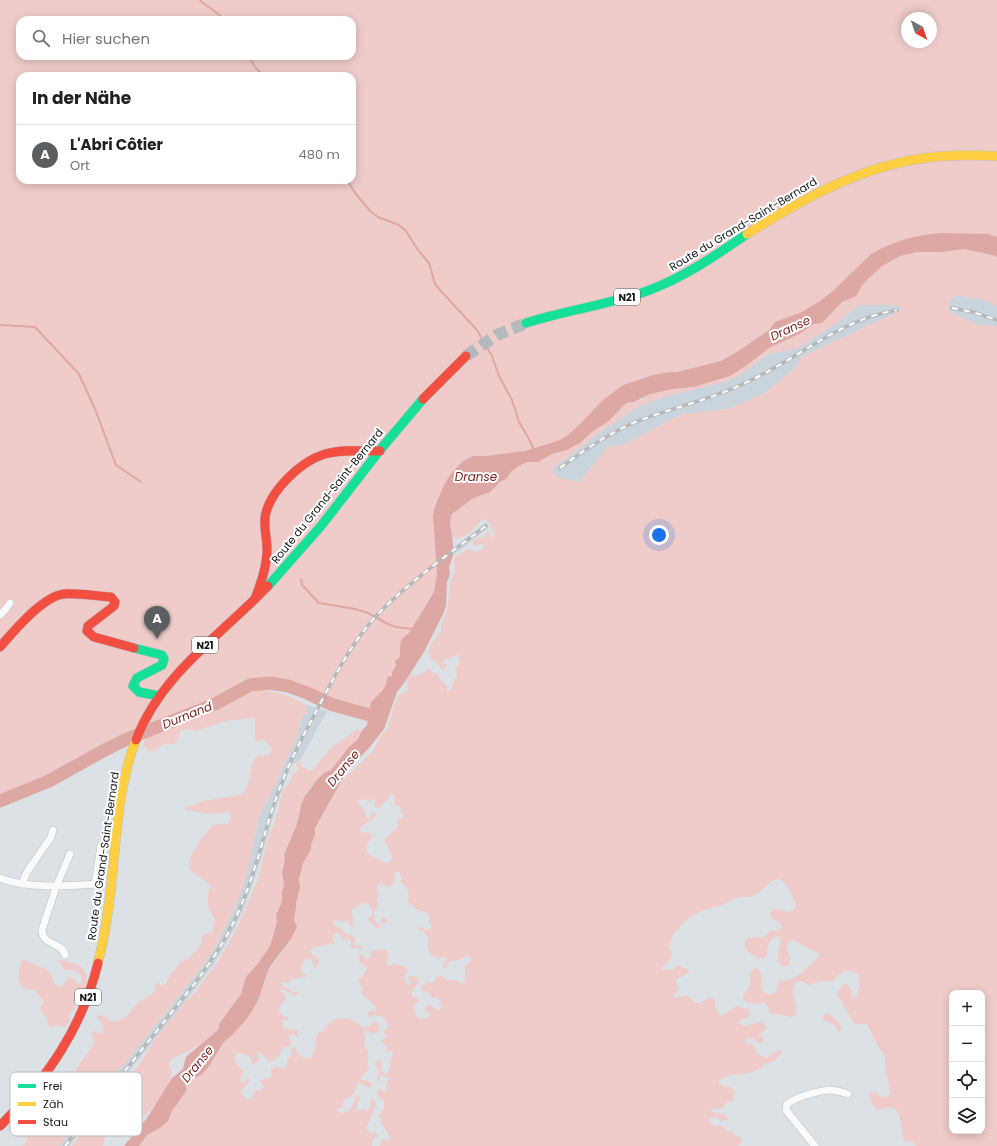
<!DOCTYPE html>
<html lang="de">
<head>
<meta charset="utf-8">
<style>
	body { margin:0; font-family:Poppins,sans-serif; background:#f6f6f6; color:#202124 }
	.controls { position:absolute; right:12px; bottom:12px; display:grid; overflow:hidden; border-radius:8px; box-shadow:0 2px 10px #0003 }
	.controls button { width:36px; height:36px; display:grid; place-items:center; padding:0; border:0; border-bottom:1px solid #e0e0e0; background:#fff; color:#202124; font:20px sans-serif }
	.compass { position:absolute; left:901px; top:12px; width:36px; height:36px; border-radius:50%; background:#fff; box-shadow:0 2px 10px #0003; rotate:140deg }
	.you { position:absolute; left:659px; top:535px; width:14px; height:14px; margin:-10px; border:3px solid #fff; border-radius:50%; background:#1a73e8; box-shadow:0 0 0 6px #1a73e833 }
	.badge { display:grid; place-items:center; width:26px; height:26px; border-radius:50%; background:#5a5e61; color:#fff; font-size:13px; font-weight:700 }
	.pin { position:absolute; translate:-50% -33px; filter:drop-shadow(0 1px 2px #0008) }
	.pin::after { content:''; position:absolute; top:21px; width:14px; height:12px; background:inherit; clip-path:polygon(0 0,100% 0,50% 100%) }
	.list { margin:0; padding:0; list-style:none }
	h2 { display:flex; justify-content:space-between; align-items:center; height:52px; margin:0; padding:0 16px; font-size:17px }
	h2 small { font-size:13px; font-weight:400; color:#757577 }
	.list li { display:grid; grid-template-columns:26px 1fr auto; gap:12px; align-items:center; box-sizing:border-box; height:60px; padding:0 16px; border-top:1px solid #e0e0e0 }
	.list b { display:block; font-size:15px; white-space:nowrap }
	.list p { margin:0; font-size:13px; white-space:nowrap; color:#757577 }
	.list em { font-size:13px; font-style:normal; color:#757577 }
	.icon { flex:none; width:22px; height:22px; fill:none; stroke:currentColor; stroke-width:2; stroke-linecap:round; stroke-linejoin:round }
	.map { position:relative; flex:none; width:997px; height:1146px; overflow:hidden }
	.search { position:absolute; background:#fff; box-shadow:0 2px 10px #0003; left:16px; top:16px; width:340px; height:44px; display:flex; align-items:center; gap:10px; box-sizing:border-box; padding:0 14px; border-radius:12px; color:#757577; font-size:15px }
	.panel { position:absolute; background:#fff; box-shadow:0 2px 10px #0003; left:16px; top:72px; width:340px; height:112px; border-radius:12px }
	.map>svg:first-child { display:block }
	.built { fill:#c9d4dd }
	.green { fill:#efccc9; fill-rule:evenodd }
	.water { fill:#dda8a3 }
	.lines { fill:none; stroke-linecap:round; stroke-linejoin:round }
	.stream { stroke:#dda8a3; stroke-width:2 }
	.river { stroke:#dda8a3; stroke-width:13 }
	.primary-tunnel { stroke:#b4b9bd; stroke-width:12; stroke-dasharray:12 6; stroke-linecap:butt }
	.street-casing { stroke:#bbbfc2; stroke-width:8 }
	.fast-casing { stroke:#bbbfc2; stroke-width:10 }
	.slow-casing { stroke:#bbbfc2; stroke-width:10 }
	.jam-casing { stroke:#bbbfc2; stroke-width:10 }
	.street { stroke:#fafafb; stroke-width:7 }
	.fast { stroke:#16e098; stroke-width:9 }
	.slow { stroke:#ffcf43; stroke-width:9 }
	.jam { stroke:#f24e42; stroke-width:9 }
	.rail-casing { stroke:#b7b8ba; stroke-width:3.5 }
	.rail { stroke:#fff; stroke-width:2; stroke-dasharray:6; stroke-linecap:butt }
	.labels { text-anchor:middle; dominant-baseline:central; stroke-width:4; stroke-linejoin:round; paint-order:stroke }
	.shield { fill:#fff; stroke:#5a5d5f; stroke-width:1 }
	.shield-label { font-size:10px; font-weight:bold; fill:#14181a }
	.street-label { font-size:11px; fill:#14181a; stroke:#fff }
	.water-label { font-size:12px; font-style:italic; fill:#781e1a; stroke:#fff }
	.key { fill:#fff; stroke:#b8baba; stroke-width:1 }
	.key-label { font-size:11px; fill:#14181a }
</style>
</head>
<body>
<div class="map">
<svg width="997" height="1146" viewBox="0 0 997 1146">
	<rect width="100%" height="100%" fill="#dce1e6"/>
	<!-- built -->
	<g class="built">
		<polygon points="957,295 985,300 997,306 997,326 978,325 949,311 949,300"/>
		<polygon points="859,305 897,305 902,310 803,356 795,368 765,393 728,409 682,414 625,444 608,447 579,482 556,477 552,469 603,430 642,405 657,399 737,377 768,354 796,349 836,324"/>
		<polygon points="486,522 489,527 450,558 449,551"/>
		<polygon points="306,705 327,711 301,759 291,766 276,807 257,872 242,913 227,942 213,965 185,1002 69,1146 59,1146 205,963 218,942 233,911 242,890 251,857 254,839 260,816 296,739 302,717 307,713"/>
	</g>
	<!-- green -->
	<g class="green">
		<path d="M0,0h997v245l-71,2 -57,18 -45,49 -98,50 -97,22 -62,53 -111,48 -17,88 -2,24 -56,113 -22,5 -37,-16 -36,-17h-39l-62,35 -35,7 -26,13 -1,1 -4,1 -33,16 -21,17 -58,29 -7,1zM907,18h24v24h-24zM20,20h332v36h-332zM20,76h332v104h-332z"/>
		<path d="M964,249l28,6 5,2v49l-12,-6 -28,-5 -8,5v11l29,14 19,1v820h-81l-2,-3 -10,-3c-5,-8 1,-34 -16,-32 -3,0 -7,2 -10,2 -5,-3 -8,-10 -9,-16l2,-2h4l8,6c4,-1 7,-2 7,-7l-5,-24v-11l-7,-10 -10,-20 -2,-2h-11l-3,-4 -15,-26c1,-4 4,-7 7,-10h3l4,5v7l2,2 4,-1 3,-13 -2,-10c-12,-8 -17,-1 -25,7h-12l-11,4 -9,-4h-4c-9,10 2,22 -1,33l-4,3 -22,-4 -3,-8 -2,-2c-8,0 -16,3 -22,-4 0,-6 3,-7 6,-12 2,-5 1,-8 1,-13l3,-5 4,-1c7,7 3,15 6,24l7,3 6,-3 1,-7 2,-4 9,-1 11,-5 20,-18 -1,-5c-10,-2 -16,-8 -25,-12l-5,2c-3,7 3,14 2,22l-5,3 -4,-1c-6,-10 -1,-17 0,-27l-4,-3c-10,4 -9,11 -10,20l-3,3 -6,-1 -12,-8 -1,-9 3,-3 16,-1 6,-6h8l3,-3 1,-3 -9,-6 -3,-5 2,-4 4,-2 13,4 6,-3c3,-8 -8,-24 -14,-30 -11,-1 -16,10 -25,15 -7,5 -11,2 -17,3 -6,2 -11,6 -17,8 -7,3 -14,3 -21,6 -14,6 -31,22 -32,38l3,3c-3,9 0,8 -9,14l-1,3 8,1h4l2,-4 1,-1c5,1 10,4 13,7l-15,8 4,8 -5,8 -1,2 14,-3c3,3 6,7 10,8 8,1 11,-10 18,-3v7l6,9 16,-10 13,4v6l-9,4 -3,3 5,3 18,-4 3,1 3,5 -4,3 -2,5 3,3 -1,3 -5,1c-4,-4 -6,-6 -12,-4v5c8,1 9,0 10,9l10,5 10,-7h6l1,1 -5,4 -2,4 -11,4 -4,4 -11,5 -19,2 -12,5v2l4,4 6,1 6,3 -2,11 -7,2 -3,5 -10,1 -2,1 1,2c6,0 12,2 16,6l-1,2 -6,1 -4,-4 -6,1 -1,4 4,4 6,-1 2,1 5,5 5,1 10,7v3l-4,4h-359l2,-1v-4l1,-2 6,2 3,-3 -9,-14v-4l-4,-4 6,-7v-8l-6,-4 -1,-5 2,-4 6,4 2,-1 -1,-7 4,-5 -9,-5 -2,3 1,4h-2l-1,-2 2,-8 -4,-8 3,-3 3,1 1,5 -1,3 3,4h3l3,-4v-7l3,-7 -2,-4 -5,1 -1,-1 2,-4 -6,-6 6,-5 -4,-4 4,-2 1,-3 -3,-9 -10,-3 -3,2 -5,-3 3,-3h5l1,-4 -10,-10 -4,-2 1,-7 -5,-7 8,-10 1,-3 -3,-3 -5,-2 1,-3 -2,-4 2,-2 3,1 3,5 3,-1 2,-3 -1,-5 15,-2 4,5 -3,9 2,2 2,1 3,-2c5,1 12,2 15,6l-4,8 2,6 3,1 2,-1v-2l-4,-3c4,-4 5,-4 10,-2l1,7 -6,6 -1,6 7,3 1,2 -5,4v6l4,7 6,1 6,-3 -1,-3 -4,-2 1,-5 5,-1 7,6 4,-4 -1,-5 -4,-5 -5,1 -3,-6 -8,-1 1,-5 6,-4 4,1c6,-6 6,-12 15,-3h10l5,4 3,-2v-15l6,-7 -1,-3 -3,-1 -11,5h-6l-5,8 -3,-2 5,-7 -2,-3 -6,1 -8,-3 -4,-9 2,-6 -5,-9 -5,-1 -2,-2 1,-1 10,3 3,-2v-4l-2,-3 1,-5 -5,-4 -9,-3 -9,-8 2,-10 -8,-9v-6l-3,-5 -3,2 -1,8 -3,5h-5l-5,-3 -4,2 2,10 -2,5c2,6 1,8 -3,12l1,3 -1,3 3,6 4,-1v-4l2,-2 5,4 -1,2h-4l-6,6 -9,-10 5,-5c-1,-4 -4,-11 -9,-12l-13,9 3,9 -2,3 2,4 -1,1 -2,-1 -4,-7 -4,2 -7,-2 -3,1v3c2,1 4,2 6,3 7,5 3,8 14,8l3,7 -3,2 1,2 6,-1 3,4 -4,1 -1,-2h-6l-2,-2 1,-3 -2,-5 -7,2 -3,-7h-3l-3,4 2,7 -1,1 -3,-2c-9,4 -14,2 -21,7l2,5 3,1 4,4 -2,7h-4v-5l-2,-3h-3c-5,2 -8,7 -7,13l6,3 -1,2 -15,2 -1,4 -7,-1 -3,1 4,4 5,2 3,4 5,-2 1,2 -3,3 -11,-6h-3l-1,1 5,4 1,4 -4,4 -4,7 6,7h3l1,2 -6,2 2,7 13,2 2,8 -5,-4 -5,1v3l3,5 -1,3 -8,1 -4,9 -8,6 -4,-2 -8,-9 -2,2 2,7 -1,2 -4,2 -3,-2v-4c-3,-3 -9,-4 -13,-6 -8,9 2,13 5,20l-3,7 1,2 3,1 2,-4h3l1,1c-1,6 -8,9 -9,14l5,6c8,2 6,-4 10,-8 4,0 7,-2 8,-5l-4,-4v-2l10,-2 2,-2 -1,-7 5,-2 8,1 3,-3 1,-7 4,-3 -2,-5 2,-3c9,4 3,12 19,11l5,-12 -1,-6 2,-6 7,-4 5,-7 9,-5 12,1 15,9c5,-1 6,-6 11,-6l4,5 -2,5 -6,2 -5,-4 -4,2 3,8 -2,2 1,5c7,6 0,14 4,22l-8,8 2,3 8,2 1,4 -3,2 -11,-6 -1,2 -4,11 -10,6v6l-7,2 4,4c10,0 15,-9 16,-18l3,1 1,2 -5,12 1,1 8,-2 3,2 3,-3 1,-10 3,1 2,6 -10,24 5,4h5l2,3 -6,4v6h-233l8,-11 5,-2 17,-15 3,-7 15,-21 -2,-6 2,-4 8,-1 8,-6 11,-13 8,-15 36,-44 5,-13 3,-11 4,-9 16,-21 10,-17 1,-4 -3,-6 2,-12v-4l4,-17 -1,-8 4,-16 8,-13v-6l4,-8v-7l17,-31 4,-8 10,-14 5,-4 22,-21 7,-14 9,-9 -1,-4c5,-9 5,-20 11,-29 2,-2 6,-3 9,-4l-1,-12 4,-4c7,3 13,-3 18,-7l3,4 6,2 2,6 7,5v5l1,1 4,-2v-6l5,-6 -2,-9 5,-5 -2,-8 -5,1 -2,3c-4,0 -6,-1 -8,3l4,3 -1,3 -4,2 -5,-8 -5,-2 -4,-6 3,-10 10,-12v-8l6,-13 3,-21v-7l5,-13 -1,-13 14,-8 10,3 5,-3 2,-4 -3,-1 -8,2 -2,-4 7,-5 4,1 4,-6h3v5h2l3,-4 -5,-5 1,-4 -7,-5c-9,6 -19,24 -32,18l-2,-16 1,-4 3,-5 18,-13 14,-5 14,-12 6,-3 5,-7 8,-6 8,-4h11l14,-8 15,-4 13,-7 13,-12 16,-10 15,-16 17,-5 9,-6 23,-5 21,-2 36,-11 16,-10 23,-18 30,-14 15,-10 10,-3 18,-19 12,-5 9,-13 19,-18 12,-8 14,-4 10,-2h24zM859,305h38l5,5 -99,46 -8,12 -30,25 -37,16 -46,5 -57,30 -17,3 -29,35 -22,-5 -5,-8 51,-39 39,-25 15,-6 67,-17 13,-5 31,-23 28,-5 40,-25zM390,793l4,2v9l7,4v5l3,5 -2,1h-5l1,7c-3,4 -10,9 -12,12 -3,7 7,14 6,21 -9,8 -8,1 -16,-1 -2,-1 -4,-1 -6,-2l-3,-4 -1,-6 6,-8 1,-3 -5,-3 -6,1 -2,-2 1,-4 14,-10 1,-3 -4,-2 -2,5 -2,2 -6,-12 -4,-3v-2l5,-3 5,2 6,-2 2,2 -2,4 4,3 10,-9zM952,993h30v138h-30z"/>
		<path d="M262,690c16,2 30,6 44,15l1,8 -5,4 -6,22 -36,77 -6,23 -3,18 -9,33 -9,21 -15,31 -13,21 -146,183h-38l4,-1 1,-3 3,-18 4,-8 7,-5 8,-2 7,-4 6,-1 3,-2v-6l-9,-9 1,-2 14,-7 24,-34 -3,-13h4l4,3 3,-1c4,-7 -1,-10 -5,-16l2,-2c7,0 10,7 17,6 11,0 14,-11 21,-17 5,-5 13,-7 18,-13v-4l3,-6 3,4 5,-1 4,-9 11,-13 7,-3 12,-13 2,-4v-6l3,-2 7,-1 3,-14c-8,-10 -9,-22 -5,-34l-21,-16c0,-3 0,-7 1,-9 2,-9 16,-29 23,-34 7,-5 19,3 18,-12l-4,-2 -18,2 -22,-4 -2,-1 1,-2 9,-2 7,-4 37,-6c18,-10 4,-30 21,-40l3,1 7,-2 2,-5 -6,-8 -5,-1 -6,2v-24l-29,3 -30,10 -4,-2 -12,1 -3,11 -3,4c-14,-6 -16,9 -25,6 -3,-1 -5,-5 -5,-8 1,-15 26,-17 37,-19 8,-3 16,-6 22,-11l45,-21z"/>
		<polygon points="357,729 361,732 358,739 348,748 331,770 324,773 308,790 301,805 297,824 284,855 285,859 282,873 284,886 282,892 282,901 276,915 277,922 270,946 259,962 246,977 241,994 219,1024 218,1030 213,1035 199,1045 172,1059 169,1062 172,1072 168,1086 154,1107 143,1117 137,1126 127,1134 117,1134 110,1131 106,1134 103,1146 72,1146 81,1134 107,1101 140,1064 154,1041 185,1002 197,990 219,960 238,926 253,891 258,879 267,841 279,809 279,803 284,789 292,780 292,775 299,769 296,765 298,762 301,762 301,766 310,771 312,770 331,748"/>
		<path d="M25,960c8,6 20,5 26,14 3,4 2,8 5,12l4,1 3,-2 5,-8 6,2 4,5h3l1,-4 -1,-4 -7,-6h-9l-6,-8 1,-2h3l18,6 5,8v9l-2,8 -8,11 -1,6 -6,6 1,7 -4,6 -10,-2 -4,3h-2c-3,-4 -2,-5 -3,-9 -2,-5 -6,-6 -7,-11l4,-6 -9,-12 -13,-2c-4,-7 -4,-20 0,-27z"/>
		<path d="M825,1014h5c5,6 12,8 11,17l-2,1 -6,-8 -10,-4 -1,-2z"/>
	</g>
	<!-- water -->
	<path class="water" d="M941,233l47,1 9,3v20l-5,-2 -28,-6 -22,3h-24l-18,4 -18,10 -19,18 -7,12 -14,6 -20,21 -8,1 -15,10 -30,14 -23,18 -16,10 -36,11 -21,2 -23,5 -16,8 -7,1 -3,2 -15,16 -16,10 -13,12 -13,7 -15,4 -14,8h-11l-8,4 -8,6 -5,7 -6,3 -10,10 -18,7 -20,15 -2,7 3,23v12l-4,11 1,7 -3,8 -1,24 -3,8 -19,38 -20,31 -7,9 -13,37 -15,19 -22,23 -32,57v8l-4,8v6l-8,13 -4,16 1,8 -4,17v4l-2,12 3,6c-5,16 -18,27 -27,41 -6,11 -7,24 -13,35 -5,11 -15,23 -24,32 -3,3 -8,6 -11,11 -6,9 -10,19 -19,28 -5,5 -10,5 -16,7l-2,4 2,6 -15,21 -4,10 -8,7 -13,7 -8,11h-15l23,-28 25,-40 11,-9 2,-9 2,-4 31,-26 1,-6 22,-30 5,-17 13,-15 11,-16 7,-24 -1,-7 6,-14v-9l2,-7 -2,-12 3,-14 -1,-4 13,-31 4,-19 4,-9 11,-15 8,-8 7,-3 17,-22 10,-9 3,-7 6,-7 4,-23 11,-11 4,-6 2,-10 1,2 3,-1v-4l4,-6 -1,-5 5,-4v-10l1,-7 8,-7 25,-41 3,-18 -4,-57 1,-8 10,-24 6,-10 10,-11 5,-4 8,-4h13l39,-5 35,-11 8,-5 13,-12 22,-23 20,-15 30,-10 17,-3h7l44,-11 16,-9 32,-22 6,-8 27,-10 18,-11 14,-11 36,-35c22,-14 45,-20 71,-22z"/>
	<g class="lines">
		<!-- stream -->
		<g class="stream">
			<path d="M200,0c7,8 18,11 24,20"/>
			<polyline points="248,56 256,68 264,76"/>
			<polyline points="347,180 356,194 370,211 378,217 399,225 406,231 418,250 429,263 435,284 440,290 477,330 492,356 499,376 512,400 519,422 529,439 534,450"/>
			<polyline points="0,325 35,327 79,374 95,409 116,465 141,482"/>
			<polyline points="301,579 302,585 319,603 355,609 368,613 388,624 396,627 413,629"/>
		</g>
		<!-- river -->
		<polyline class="river" points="0,801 49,781 103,751 127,739 215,704 250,685 270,683 288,686 307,693 333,705 381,718"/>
		<!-- primary-tunnel -->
		<polyline class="primary-tunnel" points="466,356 497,335 526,323"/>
		<!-- street casing -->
		<g class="street-casing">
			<g id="street">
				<polyline points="0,615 5,610 10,603"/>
				<path d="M0,878c31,11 63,8 95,6l6,-38"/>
				<polyline points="22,884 27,872 51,837 53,830"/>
				<path d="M65,955c-2,-13 -23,-9 -23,-25l14,-43 14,-33"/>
				<path d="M815,1146l-29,-36 1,-6c9,-7 31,-13 42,-14 7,0 13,2 19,4"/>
			</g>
		</g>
		<!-- fast casing -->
		<g class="fast-casing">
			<g id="fast">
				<path d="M526,323c40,-13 82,-18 121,-32 36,-13 68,-35 100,-57"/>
				<polyline points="268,586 321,526 380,450 423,399"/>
				<polyline points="134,648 162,655 164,659 162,665 137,678 133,686 139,692 159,696"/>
			</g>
		</g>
		<!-- slow casing -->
		<g class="slow-casing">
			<g id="slow">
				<path d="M747,234c57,-36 118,-70 186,-77 22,-3 43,-2 64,-1"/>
				<path d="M98,963c9,-35 13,-70 16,-106 4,-40 7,-79 22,-117"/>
			</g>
		</g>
		<!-- jam casing -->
		<g class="jam-casing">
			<g id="jam">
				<polyline points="423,399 466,356"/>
				<path d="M255,599c6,-16 12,-33 12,-50 0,-10 -3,-21 -2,-31 3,-26 36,-57 60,-64 17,-5 37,-3 55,-3"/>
				<path d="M0,647c13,-15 43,-51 64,-53 15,-1 32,2 47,3l4,5 -1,4 -26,20 -1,5 7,6 40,11"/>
				<path d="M136,740c24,-65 86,-106 132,-154"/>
				<path d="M0,1126c47,-48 82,-97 98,-163"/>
			</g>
		</g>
		<!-- street -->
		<use href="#street" class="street"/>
		<!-- fast -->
		<use href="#fast" class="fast"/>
		<!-- slow -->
		<use href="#slow" class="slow"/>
		<!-- jam -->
		<use href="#jam" class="jam"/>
		<!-- rail casing -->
		<g class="rail-casing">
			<g id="rail">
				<polyline points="952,308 973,312 997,320"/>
				<path d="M560,468c23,-17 46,-33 73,-45 37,-15 78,-23 114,-41 53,-24 91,-62 150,-72"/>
				<path d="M65,1146l130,-163c16,-21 30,-42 41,-66 19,-40 27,-83 42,-124 10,-29 25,-57 40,-85 17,-33 34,-66 60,-94 31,-32 72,-61 108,-88"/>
			</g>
		</g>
		<!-- rail -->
		<use href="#rail" class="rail"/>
	</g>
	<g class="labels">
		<!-- shield labels -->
		<g class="shield">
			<rect x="614" y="289" width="26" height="16" rx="3"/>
			<rect x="192" y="637" width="26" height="16" rx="3"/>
			<rect x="75" y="989" width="26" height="16" rx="3"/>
		</g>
		<g class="shield-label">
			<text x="627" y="297">N21</text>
			<text x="205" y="645">N21</text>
			<text x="88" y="997">N21</text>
		</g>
		<!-- street labels -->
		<g class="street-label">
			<text transform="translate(743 224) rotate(-31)">Route du Grand-Saint-Bernard</text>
			<text transform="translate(327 496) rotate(-51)">Route du Grand-Saint-Bernard</text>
			<text transform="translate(103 856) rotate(-82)">Route du Grand-Saint-Bernard</text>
		</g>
		<!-- water labels -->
		<g class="water-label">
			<text transform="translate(790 328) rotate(-25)">Dranse</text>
			<text x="476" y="476">Dranse</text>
			<text transform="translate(187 715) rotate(-22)">Durnand</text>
			<text transform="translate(343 768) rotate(-50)">Dranse</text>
			<text transform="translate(197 1064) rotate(-51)">Dranse</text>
		</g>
	</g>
	<!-- legend -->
	<rect x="10" y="1072" width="132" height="64" rx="6" class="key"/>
	<rect x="18" y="1084" width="18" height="4" fill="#16e098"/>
	<rect x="18" y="1102" width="18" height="4" fill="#ffcf43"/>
	<rect x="18" y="1120" width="18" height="4" fill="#f24e42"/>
	<g class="key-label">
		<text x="43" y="1090">Frei</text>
		<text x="43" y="1108">Zäh</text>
		<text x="43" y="1126">Stau</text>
	</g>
</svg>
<div class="controls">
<button>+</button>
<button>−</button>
<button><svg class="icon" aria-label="locate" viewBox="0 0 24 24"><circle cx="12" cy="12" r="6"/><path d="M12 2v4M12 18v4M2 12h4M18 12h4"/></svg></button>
<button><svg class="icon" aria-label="layers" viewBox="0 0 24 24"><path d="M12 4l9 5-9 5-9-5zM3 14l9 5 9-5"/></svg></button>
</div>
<svg class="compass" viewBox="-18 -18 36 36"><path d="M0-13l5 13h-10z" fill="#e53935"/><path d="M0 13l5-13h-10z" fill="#757577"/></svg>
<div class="you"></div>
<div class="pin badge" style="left:157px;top:639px">A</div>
<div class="search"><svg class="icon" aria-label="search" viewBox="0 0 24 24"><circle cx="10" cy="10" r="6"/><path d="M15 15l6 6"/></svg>Hier suchen</div>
<section class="panel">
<h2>In der Nähe<small></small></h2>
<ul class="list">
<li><span class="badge">A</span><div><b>L'Abri Côtier</b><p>Ort</p></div><em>480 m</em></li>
</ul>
</section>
</div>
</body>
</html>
